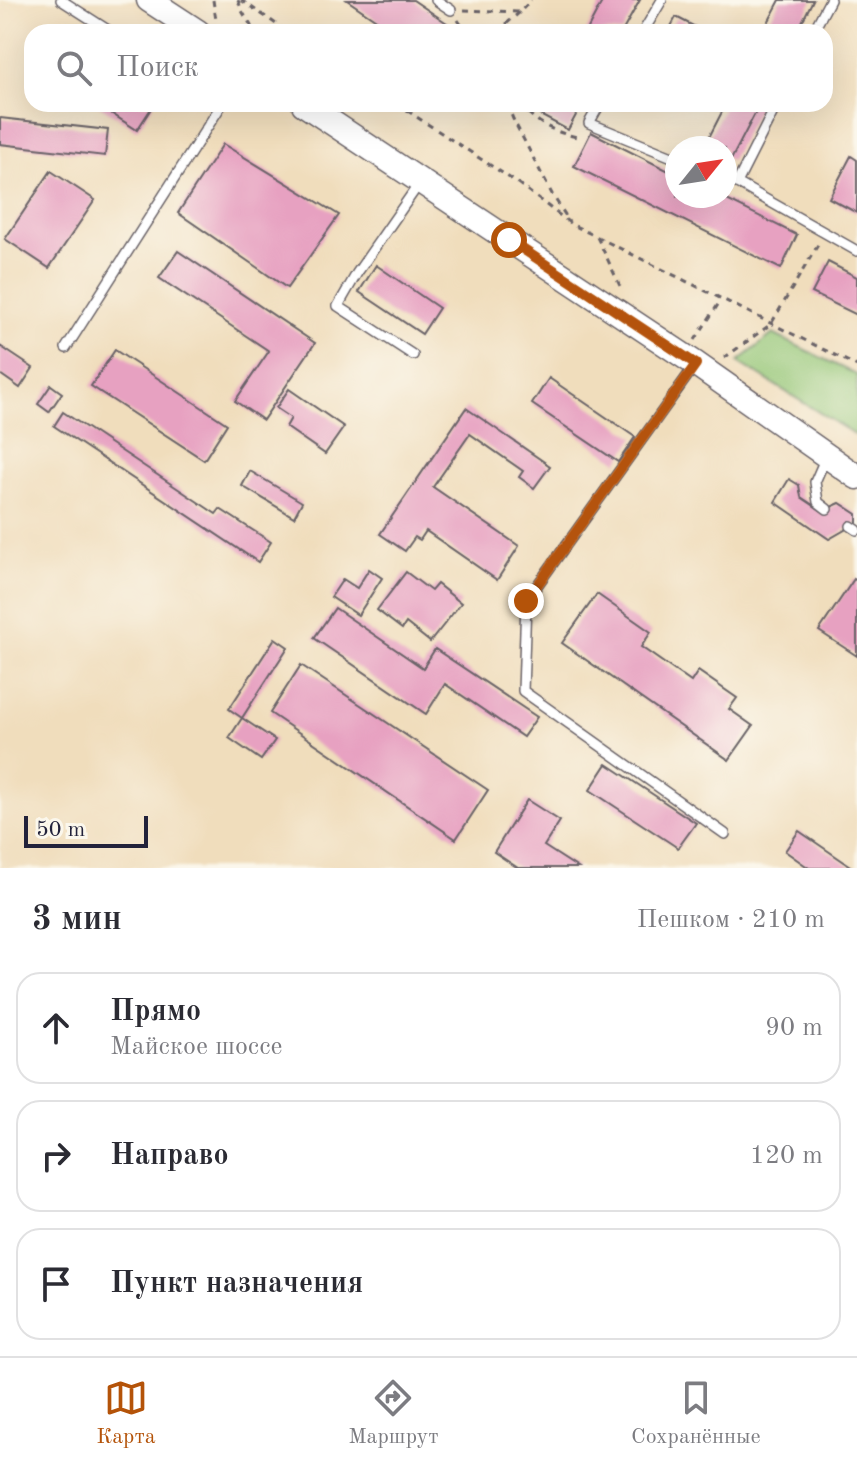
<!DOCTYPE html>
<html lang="ru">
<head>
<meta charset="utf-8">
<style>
	body { margin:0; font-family:"Old Standard TT",serif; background:#f2f2f3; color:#2b2b33 }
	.compass { position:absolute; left:665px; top:136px; width:72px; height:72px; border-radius:50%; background:#fff; box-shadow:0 8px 32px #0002; rotate:60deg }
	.scale { position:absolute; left:24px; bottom:20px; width:124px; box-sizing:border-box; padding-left:8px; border:4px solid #22223b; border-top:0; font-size:22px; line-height:28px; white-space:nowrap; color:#22223b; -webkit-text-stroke:6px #fbf7ec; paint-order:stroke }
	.stop { position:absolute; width:24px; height:24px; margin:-18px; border:6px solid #b45309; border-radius:50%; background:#fff }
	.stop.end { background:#b45309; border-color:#fff; box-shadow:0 2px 8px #0008 }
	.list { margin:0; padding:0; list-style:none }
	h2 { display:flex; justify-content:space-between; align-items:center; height:104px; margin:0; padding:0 32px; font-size:34px }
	h2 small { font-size:26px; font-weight:400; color:#7c7c81 }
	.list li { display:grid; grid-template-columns:52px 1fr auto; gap:24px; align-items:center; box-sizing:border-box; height:112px; margin:0 16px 16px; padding:0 16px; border:2px solid #e1e1e2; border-radius:24px }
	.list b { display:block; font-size:30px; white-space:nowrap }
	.list p { margin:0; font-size:26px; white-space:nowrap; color:#7c7c81 }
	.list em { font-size:26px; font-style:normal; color:#7c7c81 }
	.icon { flex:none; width:44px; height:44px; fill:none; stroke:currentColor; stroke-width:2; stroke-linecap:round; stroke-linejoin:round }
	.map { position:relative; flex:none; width:857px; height:868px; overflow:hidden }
	.search { position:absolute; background:#fff; box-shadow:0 8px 32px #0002; left:24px; right:24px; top:24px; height:88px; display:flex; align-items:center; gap:20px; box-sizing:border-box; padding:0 28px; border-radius:24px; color:#7c7c81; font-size:30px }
	.sheet { height:488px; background:#fff }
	nav { display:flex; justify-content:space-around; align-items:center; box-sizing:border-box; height:112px; border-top:2px solid #e1e1e2; background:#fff; font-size:22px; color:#7c7c81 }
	nav a { display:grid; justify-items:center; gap:4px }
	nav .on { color:#b45309 }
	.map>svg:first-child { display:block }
	.green { fill:#94c676; stroke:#5b7458; stroke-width:2 }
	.building { fill:#e7a1c1 }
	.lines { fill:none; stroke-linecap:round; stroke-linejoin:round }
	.lane-casing { stroke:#6a6368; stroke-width:12 }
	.secondary-casing { stroke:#6a6368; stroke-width:27 }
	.path { stroke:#6a6368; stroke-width:3; stroke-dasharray:6 6; stroke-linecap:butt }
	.lane { stroke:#fff; stroke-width:9 }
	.secondary { stroke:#fff; stroke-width:24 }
	.route { stroke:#b45309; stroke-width:10 }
</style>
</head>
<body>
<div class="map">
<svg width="857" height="868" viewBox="0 0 857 868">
	<rect width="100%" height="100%" fill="#fbf7ec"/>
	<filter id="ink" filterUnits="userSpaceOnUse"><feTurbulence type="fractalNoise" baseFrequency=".0125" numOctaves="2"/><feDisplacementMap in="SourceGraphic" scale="16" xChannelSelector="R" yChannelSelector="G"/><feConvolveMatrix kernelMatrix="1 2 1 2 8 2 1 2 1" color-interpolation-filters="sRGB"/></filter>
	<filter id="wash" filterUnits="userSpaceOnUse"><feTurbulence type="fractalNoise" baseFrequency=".006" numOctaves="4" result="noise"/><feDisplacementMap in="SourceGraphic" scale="32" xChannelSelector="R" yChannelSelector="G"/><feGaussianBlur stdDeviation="1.8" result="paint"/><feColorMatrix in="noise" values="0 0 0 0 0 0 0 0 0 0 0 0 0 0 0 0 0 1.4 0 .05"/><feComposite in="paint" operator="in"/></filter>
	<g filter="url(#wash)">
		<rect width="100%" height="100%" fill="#f0ddbc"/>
		<!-- green -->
		<polygon class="green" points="773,334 857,375 857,436 738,362"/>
		<g id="blocks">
			<!-- building -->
			<g class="building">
				<polygon points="347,0 413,0 460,32 394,32"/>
				<polygon points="603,0 640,0 622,32 586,32"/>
				<polygon points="780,0 813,0 797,32 763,32"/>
				<polygon points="676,17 705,32 668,32"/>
				<polygon points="97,104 154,104 137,130"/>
				<polygon points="546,104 582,104 568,130 540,115"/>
				<polygon points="726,104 760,104 731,160 725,157 725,148 704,147"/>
				<polygon points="0,118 108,130 105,156 0,144"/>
				<polygon points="591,132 677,175 677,196 719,196 797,235 781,269 574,166"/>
				<polygon points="223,144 339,215 287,288 178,213"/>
				<polygon points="851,156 857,160 857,213 829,198"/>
				<polygon points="51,171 95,200 49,268 5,239"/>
				<polygon points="178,251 315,343 263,420 235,401 269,351 159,278"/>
				<polygon points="828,262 857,277 857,315 812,293"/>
				<polygon points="376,265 439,308 422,334 359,292"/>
				<polygon points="0,346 33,368 20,388 0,374"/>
				<polygon points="115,350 227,424 204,460 91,386"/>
				<polygon points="549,378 635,437 618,462 532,404"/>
				<polygon points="51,385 62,393 49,412 38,404"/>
				<polygon points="289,389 344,427 325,454 286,427 291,418 276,408"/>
				<polygon points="466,408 550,466 534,488 519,477 523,471 470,434 433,487 519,546 497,580 426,531 420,540 415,537 405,551 380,534"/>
				<polygon points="63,412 216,514 220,509 271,542 258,562 54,426"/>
				<polygon points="250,471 302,502 294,517 242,486"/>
				<polygon points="789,479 799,485 801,497 822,511 840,503 857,514 857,523 829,539 775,502"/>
				<polygon points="369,569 382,578 358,615 331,597 343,579 357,588"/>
				<polygon points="406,572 431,591 437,584 461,603 430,642 406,623 402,629 377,610"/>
				<polygon points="854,579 857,581 857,656 819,631"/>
				<polygon points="597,594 651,632 641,647 691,682 698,671 737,698 729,709 753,726 729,760 562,643"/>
				<polygon points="335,608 423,668 435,649 537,717 523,737 445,684 426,714 314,638"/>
				<polygon points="275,638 288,647 242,718 275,740 261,760 229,738 242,718 229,709"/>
				<polygon points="301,665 488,790 456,839 270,713"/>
				<polygon points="607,764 696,823 678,848 590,790"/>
				<polygon points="527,800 560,821 544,846 578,868 518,868 494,852"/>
				<polygon points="799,831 853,868 809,868 785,851"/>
			</g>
		</g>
	</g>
	<g filter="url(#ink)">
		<use href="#blocks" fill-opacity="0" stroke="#6a6368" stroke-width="2"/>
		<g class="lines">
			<!-- lane casing -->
			<g class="lane-casing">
				<g id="lane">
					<polyline points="61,0 111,32"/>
					<polyline points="436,0 451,10"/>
					<polyline points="643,32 662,0"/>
					<polyline points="813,32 830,0"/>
					<polyline points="600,104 589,123 677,159"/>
					<polyline points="725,179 737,183 857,251"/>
					<polyline points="737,183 777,104"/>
					<polyline points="66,348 222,104"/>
					<polyline points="413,355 338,306 357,273 421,181"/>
					<polyline points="696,364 526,601 523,691 725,834"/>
					<polyline points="825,459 815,482 818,502 827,509"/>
					<polyline points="851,526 857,530"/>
				</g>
			</g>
			<!-- secondary casing -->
			<g class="secondary-casing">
				<g id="secondary">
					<polyline points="149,0 198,32"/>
					<polyline points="304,104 696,364 857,477"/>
				</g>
			</g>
			<!-- path -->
			<g class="path">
				<polyline points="213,0 216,20"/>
				<polyline points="238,0 242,11 255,32"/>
				<polyline points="241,0 288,32"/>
				<polyline points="464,10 520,12 531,0"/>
				<polyline points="458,20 466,32"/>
				<polyline points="497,32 520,12"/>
				<polyline points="397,104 519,184 571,224 857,366"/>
				<polyline points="507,104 513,119 552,194 569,221"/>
				<path d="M520,104c16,19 33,28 57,33l3,-3"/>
				<polyline points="597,237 621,288"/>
				<polyline points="695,340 721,300"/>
				<polyline points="724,358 771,324 819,243"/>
			</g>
			<!-- lane -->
			<use href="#lane" class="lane"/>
			<!-- secondary -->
			<use href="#secondary" class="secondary"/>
		</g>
	</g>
	<g class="lines" filter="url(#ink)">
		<!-- route -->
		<polyline class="route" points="509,240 696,364 526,601"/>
	</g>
</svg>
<svg class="compass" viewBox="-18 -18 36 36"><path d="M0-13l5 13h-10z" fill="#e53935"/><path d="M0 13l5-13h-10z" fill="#7c7c81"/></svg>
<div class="scale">50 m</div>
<div class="stop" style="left:509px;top:240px"></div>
<div class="stop end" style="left:526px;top:601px"></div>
<div class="search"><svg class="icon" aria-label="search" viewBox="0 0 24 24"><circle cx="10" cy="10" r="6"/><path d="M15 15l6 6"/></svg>Поиск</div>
</div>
<section class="sheet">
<h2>3 мин<small>Пешком · 210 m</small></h2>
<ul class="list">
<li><svg class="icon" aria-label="ahead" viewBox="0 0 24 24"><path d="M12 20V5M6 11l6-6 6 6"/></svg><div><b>Прямо</b><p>Майское шоссе</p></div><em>90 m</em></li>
<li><svg class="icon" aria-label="right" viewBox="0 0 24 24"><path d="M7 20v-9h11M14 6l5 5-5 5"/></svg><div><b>Направо</b></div><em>120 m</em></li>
<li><svg class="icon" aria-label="arrive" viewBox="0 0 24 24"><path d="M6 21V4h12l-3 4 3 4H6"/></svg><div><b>Пункт назначения</b></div></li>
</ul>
</section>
<nav>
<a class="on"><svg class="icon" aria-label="map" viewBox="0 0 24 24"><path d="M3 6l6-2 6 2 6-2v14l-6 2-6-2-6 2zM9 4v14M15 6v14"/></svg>Карта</a>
<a><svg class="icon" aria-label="directions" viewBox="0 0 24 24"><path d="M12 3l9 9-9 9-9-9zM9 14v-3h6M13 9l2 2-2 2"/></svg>Маршрут</a>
<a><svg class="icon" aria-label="saved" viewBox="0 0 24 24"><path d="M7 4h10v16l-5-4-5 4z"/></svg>Сохранённые</a>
</nav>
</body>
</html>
